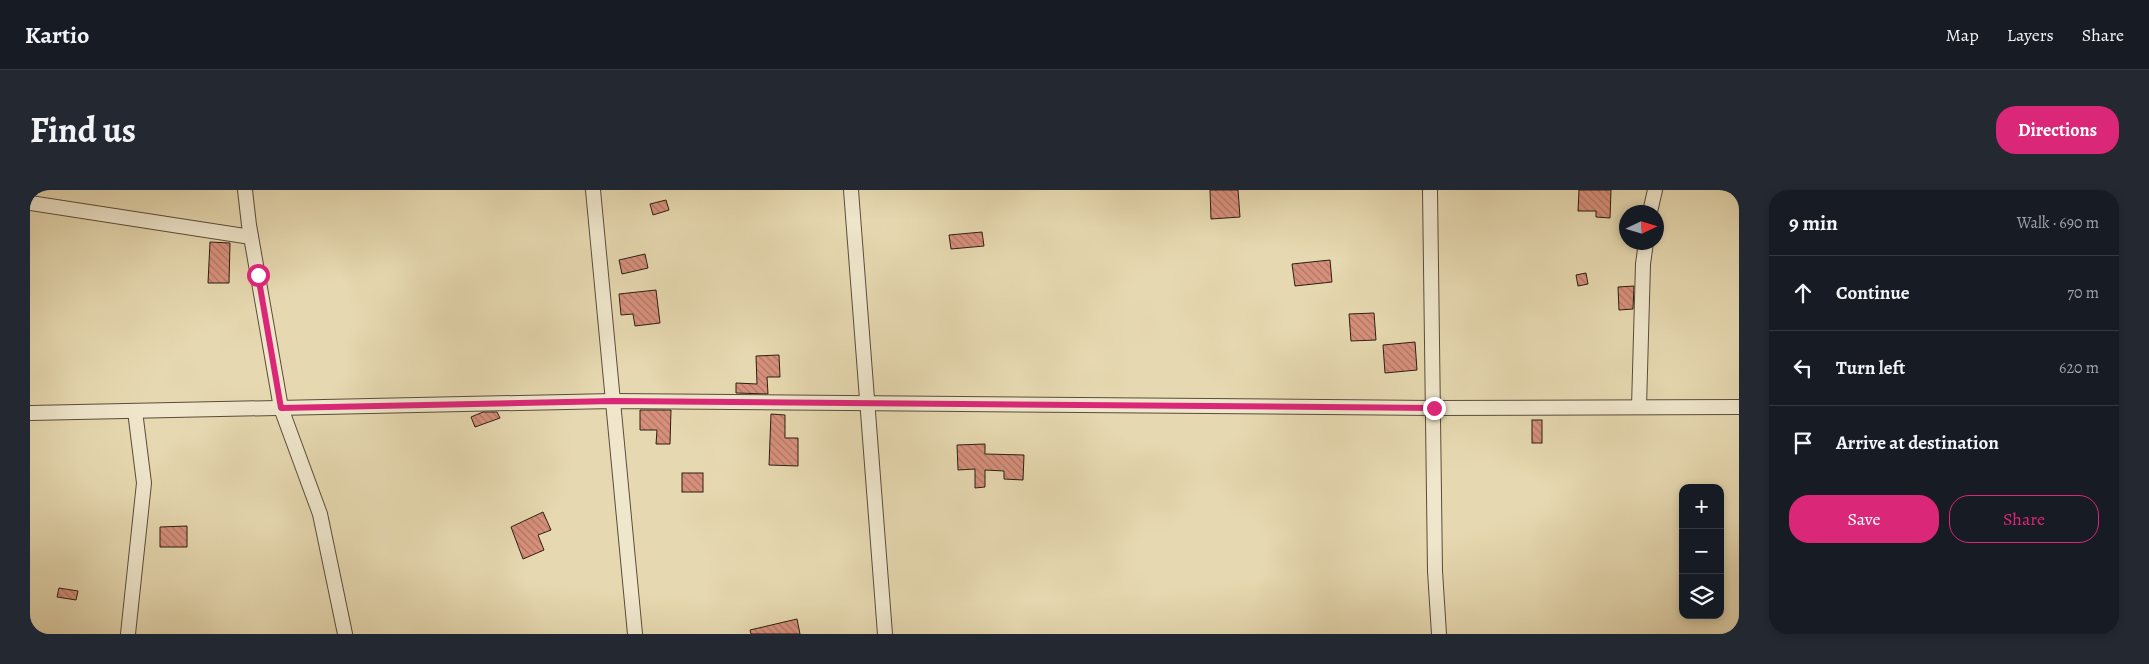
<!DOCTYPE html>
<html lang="en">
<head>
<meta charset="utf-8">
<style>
	body { margin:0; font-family:Alegreya,serif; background:#242831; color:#f1f3f6 }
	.controls { position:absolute; right:15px; bottom:15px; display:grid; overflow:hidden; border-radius:10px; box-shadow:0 2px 8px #0003 }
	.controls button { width:45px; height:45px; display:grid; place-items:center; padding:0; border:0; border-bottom:1px solid #363941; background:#171b24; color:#f1f3f6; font:25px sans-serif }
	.compass { position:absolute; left:1589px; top:15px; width:45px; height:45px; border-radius:50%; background:#171b24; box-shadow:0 2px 8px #0003; rotate:86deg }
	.stop { position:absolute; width:15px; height:15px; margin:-11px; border:4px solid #db2777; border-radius:50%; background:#fff }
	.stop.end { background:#db2777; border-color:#fff; box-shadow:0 1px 5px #0008 }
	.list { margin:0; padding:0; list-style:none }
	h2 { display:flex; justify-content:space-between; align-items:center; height:65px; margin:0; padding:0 20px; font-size:21px }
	h2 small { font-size:16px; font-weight:400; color:#9ea1a6 }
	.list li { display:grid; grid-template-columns:32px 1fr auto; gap:15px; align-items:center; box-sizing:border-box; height:75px; padding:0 20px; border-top:1px solid #363941 }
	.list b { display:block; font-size:19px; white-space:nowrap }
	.list em { font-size:16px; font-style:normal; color:#9ea1a6 }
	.actions { display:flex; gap:10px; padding:15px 20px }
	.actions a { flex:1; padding:11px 0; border:1px solid #db2777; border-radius:20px; text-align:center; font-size:18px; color:#db2777 }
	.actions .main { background:#db2777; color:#fff }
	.icon { flex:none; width:28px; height:28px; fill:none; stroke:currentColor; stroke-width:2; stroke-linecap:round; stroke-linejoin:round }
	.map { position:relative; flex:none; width:1709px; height:444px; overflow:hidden; border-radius:20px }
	header { display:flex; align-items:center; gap:30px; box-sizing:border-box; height:70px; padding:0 25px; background:#171b24; border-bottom:1px solid #363941 }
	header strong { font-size:24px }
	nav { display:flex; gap:28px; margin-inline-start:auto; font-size:18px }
	.intro { display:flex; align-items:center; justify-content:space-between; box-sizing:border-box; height:120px; padding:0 30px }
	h1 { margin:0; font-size:35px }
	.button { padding:12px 22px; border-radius:20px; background:#db2777; color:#fff; font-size:18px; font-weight:700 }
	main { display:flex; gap:30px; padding:0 30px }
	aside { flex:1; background:#171b24; border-radius:20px; box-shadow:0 2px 8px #0003 }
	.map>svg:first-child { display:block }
	.building { fill:url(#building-back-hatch); stroke:#2b1f11 }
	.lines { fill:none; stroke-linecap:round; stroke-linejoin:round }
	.minor-casing { stroke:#5a4d39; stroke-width:16 }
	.minor { stroke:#efe6cc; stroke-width:14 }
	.route { stroke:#db2777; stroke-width:6 }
</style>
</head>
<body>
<header>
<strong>Kartio</strong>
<nav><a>Map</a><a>Layers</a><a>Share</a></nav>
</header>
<div class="intro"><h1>Find us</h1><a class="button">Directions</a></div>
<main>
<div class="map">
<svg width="1709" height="444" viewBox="0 0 1709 444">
	<defs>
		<pattern id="building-back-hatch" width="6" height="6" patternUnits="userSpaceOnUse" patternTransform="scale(1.25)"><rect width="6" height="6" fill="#d7907c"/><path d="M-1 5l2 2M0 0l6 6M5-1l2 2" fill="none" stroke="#af7564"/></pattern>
	</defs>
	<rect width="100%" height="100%" fill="#e6d8b0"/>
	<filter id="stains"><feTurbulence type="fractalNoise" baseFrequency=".004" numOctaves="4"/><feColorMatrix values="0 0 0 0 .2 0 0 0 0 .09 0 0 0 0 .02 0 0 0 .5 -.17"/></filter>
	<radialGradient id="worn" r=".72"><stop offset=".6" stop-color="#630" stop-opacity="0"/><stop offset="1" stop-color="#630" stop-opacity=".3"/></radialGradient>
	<!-- building -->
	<g class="building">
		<polygon points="1180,0 1208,0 1210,27 1181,29"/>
		<polygon points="1549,0 1581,0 1580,28 1566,27 1566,21 1548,21"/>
		<polygon points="636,10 639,20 623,25 620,14"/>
		<polygon points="952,42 954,56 921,59 919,45"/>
		<polygon points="180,52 200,53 199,93 178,93"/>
		<polygon points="615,64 618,78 592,84 589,70"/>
		<polygon points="1300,70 1302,92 1265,96 1262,74"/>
		<polygon points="1556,83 1558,94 1548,96 1546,85"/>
		<polygon points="1604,96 1603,119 1589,120 1588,97"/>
		<polygon points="626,100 630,133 605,136 603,124 591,125 589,104"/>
		<polygon points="1344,123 1346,150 1321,151 1319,124"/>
		<polygon points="1385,152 1387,180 1355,183 1353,155"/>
		<polygon points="749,165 750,187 737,187 738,204 706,203 706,193 727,194 726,166"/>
		<polygon points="610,220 641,220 640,254 626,254 627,240 610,240"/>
		<polygon points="453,222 467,222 470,228 445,237 441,227"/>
		<polygon points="741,224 755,225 755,248 768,248 768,276 739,275"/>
		<rect x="1502" y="230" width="10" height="23"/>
		<polygon points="955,254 955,264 994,265 993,290 974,289 974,281 955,280 955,297 945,298 945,279 928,280 927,255"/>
		<rect x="652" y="283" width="21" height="19"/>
		<polygon points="513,322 521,340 508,345 514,360 493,369 481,337"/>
		<polygon points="157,336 157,357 130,357 130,337"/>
		<polygon points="29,398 48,401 46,410 27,407"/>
		<polygon points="767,429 770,444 721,444 720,440"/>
	</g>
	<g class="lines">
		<!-- minor casing -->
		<g class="minor-casing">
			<g id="minor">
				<polyline points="215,0 219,35 251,218 290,324 315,444"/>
				<polyline points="563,0 605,444"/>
				<polyline points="821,0 855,444"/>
				<polyline points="1400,0 1405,381 1409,444"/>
				<polyline points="0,13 221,47"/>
				<polyline points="1620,22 1625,0"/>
				<polyline points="1609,217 1613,74 1616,52"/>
				<polyline points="0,223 583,211 1404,218 1709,217"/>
				<polyline points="98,444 114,293 105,221"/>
			</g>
		</g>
		<!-- minor -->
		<use href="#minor" class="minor"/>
	</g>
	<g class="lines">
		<!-- route -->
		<polyline class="route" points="228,85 251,218 583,211 1404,218"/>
	</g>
	<rect width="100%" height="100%" filter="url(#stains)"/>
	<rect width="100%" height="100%" fill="url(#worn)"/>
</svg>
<div class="controls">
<button>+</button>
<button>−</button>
<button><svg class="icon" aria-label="layers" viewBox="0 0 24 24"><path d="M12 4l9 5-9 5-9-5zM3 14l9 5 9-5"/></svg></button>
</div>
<svg class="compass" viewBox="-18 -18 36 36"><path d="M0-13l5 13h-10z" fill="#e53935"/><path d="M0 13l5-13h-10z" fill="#9ea1a6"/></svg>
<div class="stop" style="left:228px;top:85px"></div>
<div class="stop end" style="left:1404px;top:218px"></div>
</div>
<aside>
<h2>9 min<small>Walk · 690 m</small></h2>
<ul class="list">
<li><svg class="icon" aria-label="ahead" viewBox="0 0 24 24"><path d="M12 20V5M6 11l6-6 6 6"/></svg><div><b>Continue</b></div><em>70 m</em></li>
<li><svg class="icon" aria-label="left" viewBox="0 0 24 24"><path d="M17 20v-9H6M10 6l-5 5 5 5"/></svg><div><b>Turn left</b></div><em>620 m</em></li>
<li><svg class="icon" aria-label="arrive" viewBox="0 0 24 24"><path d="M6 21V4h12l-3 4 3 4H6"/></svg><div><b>Arrive at destination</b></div></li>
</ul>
<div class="actions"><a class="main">Save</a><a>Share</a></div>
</aside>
</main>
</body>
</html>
